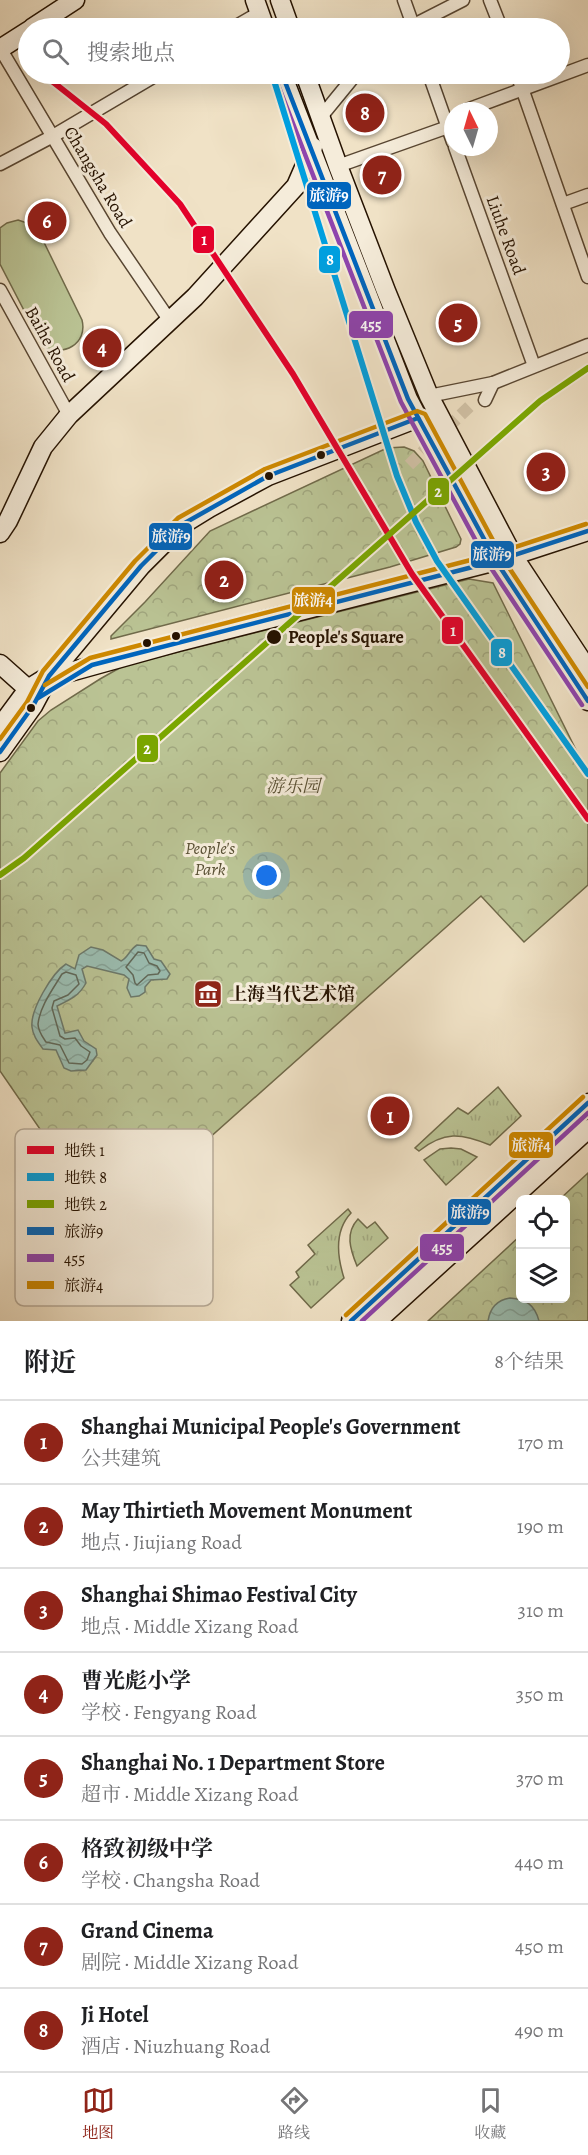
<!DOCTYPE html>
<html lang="zh">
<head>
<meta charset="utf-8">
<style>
	body { margin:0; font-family:Alegreya,"Noto Serif SC",serif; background:#f6f6f6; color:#202124 }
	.controls { position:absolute; right:18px; bottom:18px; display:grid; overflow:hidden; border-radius:9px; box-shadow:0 6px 24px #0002 }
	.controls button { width:54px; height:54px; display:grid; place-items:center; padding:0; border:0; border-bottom:2px solid #e0e0e0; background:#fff; color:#202124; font:30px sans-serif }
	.compass { position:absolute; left:444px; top:102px; width:54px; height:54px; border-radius:50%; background:#fff; box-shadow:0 6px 24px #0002; rotate:355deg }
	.you { position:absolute; left:267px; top:876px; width:21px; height:21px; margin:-15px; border:4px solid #fff; border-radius:50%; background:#1a73e8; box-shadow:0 0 0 9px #1a73e833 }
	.badge { display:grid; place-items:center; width:39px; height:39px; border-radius:50%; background:#8f2418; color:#fff; font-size:20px; font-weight:700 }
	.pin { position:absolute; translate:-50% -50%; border:3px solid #fff; box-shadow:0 2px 6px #0006 }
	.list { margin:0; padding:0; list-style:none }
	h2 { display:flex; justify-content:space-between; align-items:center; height:78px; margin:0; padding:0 24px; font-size:26px }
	h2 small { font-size:20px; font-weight:400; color:#757577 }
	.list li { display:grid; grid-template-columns:39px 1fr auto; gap:18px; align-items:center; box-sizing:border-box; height:84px; padding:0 24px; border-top:2px solid #e0e0e0 }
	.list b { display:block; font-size:22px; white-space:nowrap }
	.list p { margin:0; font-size:20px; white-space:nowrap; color:#757577 }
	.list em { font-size:20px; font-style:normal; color:#757577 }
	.icon { flex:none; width:33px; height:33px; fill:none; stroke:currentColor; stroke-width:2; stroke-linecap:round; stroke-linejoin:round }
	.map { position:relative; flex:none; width:588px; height:1321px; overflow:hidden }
	.search { position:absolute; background:#fff; box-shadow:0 6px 24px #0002; left:18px; right:18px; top:18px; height:66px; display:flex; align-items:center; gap:15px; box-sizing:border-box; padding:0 21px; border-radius:33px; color:#757577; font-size:22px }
	.sheet { height:750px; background:#fff }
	nav { display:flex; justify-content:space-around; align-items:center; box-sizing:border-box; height:84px; border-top:2px solid #e0e0e0; background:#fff; font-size:16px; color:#757577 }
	nav a { display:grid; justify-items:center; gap:3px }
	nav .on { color:#8f2418 }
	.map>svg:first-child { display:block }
	.grass { fill:url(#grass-tufts); stroke:#706a4a; stroke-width:1.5 }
	.park { fill:url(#park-crowns); stroke:#706a4a; stroke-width:1.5 }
	.garden { fill:#bac394; stroke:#706a4a; stroke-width:1.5 }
	.water { fill:url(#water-waves); stroke:#6c796b; stroke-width:1.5 }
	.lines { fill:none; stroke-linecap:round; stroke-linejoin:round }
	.shore { stroke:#606859; stroke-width:1.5 }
	.street-tunnel { stroke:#d2c3a8; stroke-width:12; stroke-dasharray:12 6; stroke-linecap:butt }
	.street-casing { stroke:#584632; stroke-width:15 }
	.secondary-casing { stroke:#251200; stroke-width:21 }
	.street { stroke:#f5ecda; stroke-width:12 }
	.secondary { stroke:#f5ecda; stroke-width:18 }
	.bus-1-casing { stroke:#f5ecda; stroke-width:9 }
	.bus-2-casing { stroke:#f5ecda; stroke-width:9 }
	.bus-3-casing { stroke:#f5ecda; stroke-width:9 }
	.bus-1 { stroke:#0065bd; stroke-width:4.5 }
	.bus-2 { stroke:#8e44ad; stroke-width:4.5 }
	.bus-3 { stroke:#cd8800; stroke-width:4.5 }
	.metro-1-casing { stroke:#f5ecda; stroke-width:10 }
	.metro-2-casing { stroke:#f5ecda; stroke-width:10 }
	.metro-3-casing { stroke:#f5ecda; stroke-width:10 }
	.metro-1 { stroke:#e4002b; stroke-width:6 }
	.metro-2 { stroke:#009fdf; stroke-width:6 }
	.metro-3 { stroke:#7aa600; stroke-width:6 }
	.bus-dot { fill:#251200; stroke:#f5ecda; stroke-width:2 }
	.labels { text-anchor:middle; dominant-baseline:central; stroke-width:6; stroke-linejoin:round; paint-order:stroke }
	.street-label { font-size:18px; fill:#251200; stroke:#f5ecda }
	.stop-label { font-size:18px; font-weight:bold; fill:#251200; stroke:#f5ecda; text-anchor:start }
	.park-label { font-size:18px; font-style:italic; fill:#595034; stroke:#f5ecda }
	.poi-label { font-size:18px; font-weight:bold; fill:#251200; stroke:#f5ecda; text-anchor:start }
	.key { fill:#f5ecda; stroke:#b7ab99; stroke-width:1.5 }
	.key-label { font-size:16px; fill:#251200 }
	.line-badge { stroke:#f5ecda; stroke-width:2 }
	.badge-label { font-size:16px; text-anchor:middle; font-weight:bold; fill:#fff }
</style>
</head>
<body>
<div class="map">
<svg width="588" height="1321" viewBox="0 0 588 1321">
	<defs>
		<pattern id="grass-tufts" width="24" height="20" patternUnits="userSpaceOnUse" patternTransform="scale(1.5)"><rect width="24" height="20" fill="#bac394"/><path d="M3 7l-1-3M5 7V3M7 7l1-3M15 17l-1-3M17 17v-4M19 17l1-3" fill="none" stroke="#a0a67e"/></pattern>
		<pattern id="park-crowns" width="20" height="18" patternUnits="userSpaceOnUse" patternTransform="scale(1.5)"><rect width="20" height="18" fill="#bac394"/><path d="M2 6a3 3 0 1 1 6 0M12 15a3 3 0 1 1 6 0" fill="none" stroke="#a0a67e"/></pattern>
		<pattern id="water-waves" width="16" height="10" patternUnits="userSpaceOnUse" patternTransform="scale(1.5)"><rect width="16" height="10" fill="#9bbeb2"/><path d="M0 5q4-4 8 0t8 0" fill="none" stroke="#85a297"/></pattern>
	</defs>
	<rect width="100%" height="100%" fill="#f0e2c6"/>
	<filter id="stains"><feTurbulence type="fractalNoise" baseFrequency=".00333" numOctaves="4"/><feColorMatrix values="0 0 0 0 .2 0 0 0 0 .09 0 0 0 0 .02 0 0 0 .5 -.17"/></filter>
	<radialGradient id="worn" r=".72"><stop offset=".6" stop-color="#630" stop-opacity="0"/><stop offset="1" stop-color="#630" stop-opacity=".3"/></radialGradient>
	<!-- grass -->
	<g class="grass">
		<path d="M498,1087l23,29 -31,29c-29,-12 -46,-14 -71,6l-4,-3 43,-40 10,6z"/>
		<polygon points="451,1148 461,1149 477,1157 446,1185 424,1160 440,1149"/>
		<path d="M348,1209l3,4c-17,18 -14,43 -7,65l-33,30 -21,-23 9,-8 -3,-5 19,-18 -7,-9z"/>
		<path d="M358,1219l9,9 8,-6 13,16 -31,28c-7,-17 -12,-33 1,-47z"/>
	</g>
	<!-- park -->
	<g class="park">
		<polygon points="404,447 414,451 423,461 461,539 460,544 456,547 390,567 111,639 111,636 145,602 210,531 387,448"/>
		<polygon points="469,579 493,583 588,774 588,885 524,942 481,896 134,1205 66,1167 0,1071 0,773 38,721 51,710 100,679 123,666"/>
		<polygon points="588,1173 588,1321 428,1321 520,1236 520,1298 566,1298 566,1200 560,1199"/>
	</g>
	<!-- garden -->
	<path class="garden" d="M18,220l18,6 46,94c6,24 -19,37 -39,27l-43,-83v-36l7,-5z"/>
	<!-- water -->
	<g class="water">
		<path d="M137,945l9,1 8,13 7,2 9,13 -3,5 -16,1 -6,7v5l-6,4 -8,1 -4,-9 2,-9 -5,-4 -37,-9 -5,3 4,14c-7,13 -16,17 -29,23l8,27 13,-3 6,11 12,8 1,6 -11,15 -15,1 -7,-3 -8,-18 -13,-1c-5,-7 -10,-13 -11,-22 -2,-17 20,-54 34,-63l9,5 4,-14 12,-8 12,3 18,11c7,-3 8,-11 16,-16z"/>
		<path d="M510,1298c16,1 25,7 29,23h-51c2,-13 9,-21 22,-23z"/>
	</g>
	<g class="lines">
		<!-- shore -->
		<g class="shore">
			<polygon points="138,952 144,953 149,963 157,966 160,971 158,974 148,975 137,985 135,983 133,975 126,967"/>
			<path d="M66,972l10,3 3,9 -11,11 -14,6 -2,7 8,28 5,3 10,-1 6,8 9,6 -3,8 -5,4 -13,-1 -9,-18 -14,-3c-4,-6 -8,-11 -8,-18 2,-18 15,-35 24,-50z"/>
		</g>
		<!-- street-tunnel -->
		<polyline class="street-tunnel" points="409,465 471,405"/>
		<!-- street casing -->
		<g class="street-casing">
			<g id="street">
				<polyline points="404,0 414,28"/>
				<polyline points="490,0 501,28"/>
				<polyline points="233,28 259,13"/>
				<polyline points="408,28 463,0"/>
				<polyline points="0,48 110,233 170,321"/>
				<polyline points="429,74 453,142"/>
				<polyline points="517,74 588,277"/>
				<polyline points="464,111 588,65"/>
				<polyline points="320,118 356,74"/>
				<polyline points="455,147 534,366"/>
				<polyline points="0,164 53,136 158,74"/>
				<polyline points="338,166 448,127"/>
				<polyline points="563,204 588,195"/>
				<polyline points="0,290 69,415"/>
				<polyline points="429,396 493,383 588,345"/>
				<polyline points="485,400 493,383"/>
			</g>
		</g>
		<!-- secondary casing -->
		<g class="secondary-casing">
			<g id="secondary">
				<polyline points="255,0 265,28"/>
				<polyline points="280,0 290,28"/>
				<polyline points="32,28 75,0"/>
				<polyline points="0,49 28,31"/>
				<polyline points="282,74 408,399 440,460 496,561 588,701"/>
				<polyline points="305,74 338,166 386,291 429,396 513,556 588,670"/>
				<polyline points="0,533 8,521 43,447 69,415 195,297 296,186 313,147"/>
				<polyline points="0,664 37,697"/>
				<polyline points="0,727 28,689 49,676 70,672 178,642 496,561 588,531"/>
				<polyline points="0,752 33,706 49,676 141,566 183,524 209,508 268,476 418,418"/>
				<polyline points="351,1321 588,1103"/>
				<polyline points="377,1321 588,1129"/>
			</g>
		</g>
		<!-- street -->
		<use href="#street" class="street"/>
		<!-- secondary -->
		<use href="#secondary" class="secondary"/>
		<!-- bus-1 casing -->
		<g class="bus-1-casing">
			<g id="bus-1">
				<polyline points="282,74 408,399 496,561 588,701"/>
				<polyline points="38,698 92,665 496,561 588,531"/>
				<polyline points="0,752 33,706 49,676 141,566 183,524 268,476 418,418"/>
				<polyline points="351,1321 588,1103"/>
			</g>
		</g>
		<!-- bus-2 casing -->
		<g class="bus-2-casing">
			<g id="bus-2">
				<polyline points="275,77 401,402 489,565 582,705"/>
				<polyline points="362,1321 588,1113"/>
			</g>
		</g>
		<!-- bus-3 casing -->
		<g class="bus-3-casing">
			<g id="bus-3">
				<polyline points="45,685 90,658 494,554 586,524"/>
				<polyline points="0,739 27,702 43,671 135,561 178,518 265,469 417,411 425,414 502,557 588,687"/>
				<polyline points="346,1315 583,1097"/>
			</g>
		</g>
		<!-- bus-1 -->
		<use href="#bus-1" class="bus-1"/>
		<!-- bus-2 -->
		<use href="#bus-2" class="bus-2"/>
		<!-- bus-3 -->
		<use href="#bus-3" class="bus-3"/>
		<!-- metro-1 casing -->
		<g class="metro-1-casing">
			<polyline id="metro-1" points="43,74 106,124 180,204 293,374 412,574 588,819"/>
		</g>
		<!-- metro-2 casing -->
		<g class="metro-2-casing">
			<polyline id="metro-2" points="272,74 397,476 416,522 437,561 588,774"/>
		</g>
		<!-- metro-3 casing -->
		<g class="metro-3-casing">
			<polyline id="metro-3" points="0,875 24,858 540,401 588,368"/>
		</g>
		<!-- metro-1 -->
		<use href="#metro-1" class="metro-1"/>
		<!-- metro-2 -->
		<use href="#metro-2" class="metro-2"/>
		<!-- metro-3 -->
		<use href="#metro-3" class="metro-3"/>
	</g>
	<!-- icons -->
	<defs>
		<g id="museum-square" transform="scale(1.5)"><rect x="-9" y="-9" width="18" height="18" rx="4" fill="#8f2418" stroke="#f5ecda"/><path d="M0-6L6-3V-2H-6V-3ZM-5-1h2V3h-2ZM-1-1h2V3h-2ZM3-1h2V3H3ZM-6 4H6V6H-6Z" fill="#fff"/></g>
	</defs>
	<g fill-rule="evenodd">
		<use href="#museum-square" x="208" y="994"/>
	</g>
	<!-- markers -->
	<g class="bus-dot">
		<circle cx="321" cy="455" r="5"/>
		<circle cx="269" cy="476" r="5"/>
		<circle cx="176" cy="636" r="5"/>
		<circle cx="274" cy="637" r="8"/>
		<circle cx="147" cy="643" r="5"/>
		<circle cx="31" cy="708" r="5"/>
	</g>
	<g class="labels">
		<!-- street labels -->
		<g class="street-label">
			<text transform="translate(98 177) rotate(59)">Changsha Road</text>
			<text transform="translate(506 235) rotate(70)">Liuhe Road</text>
			<text transform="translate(50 344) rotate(61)">Baihe Road</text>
		</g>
		<!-- stop labels -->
		<g class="stop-label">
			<text x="288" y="637">People's Square</text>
		</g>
		<!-- park labels -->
		<g class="park-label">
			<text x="293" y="786">游乐园</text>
			<text x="210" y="848">People's<tspan x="210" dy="21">Park</tspan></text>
		</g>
		<!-- poi labels -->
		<g class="poi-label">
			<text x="229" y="994">上海当代艺术馆</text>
		</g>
	</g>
	<!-- legend -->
	<rect x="15" y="1129" width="198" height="177" rx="9" class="key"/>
	<rect x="27" y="1146" width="27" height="8" fill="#e4002b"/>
	<rect x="27" y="1173" width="27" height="8" fill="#009fdf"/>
	<rect x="27" y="1200" width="27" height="8" fill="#7aa600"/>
	<rect x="27" y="1227" width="27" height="8" fill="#0065bd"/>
	<rect x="27" y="1254" width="27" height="8" fill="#8e44ad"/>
	<rect x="27" y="1281" width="27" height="8" fill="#cd8800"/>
	<g class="key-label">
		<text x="64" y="1156">地铁 1</text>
		<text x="64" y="1183">地铁 8</text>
		<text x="64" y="1210">地铁 2</text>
		<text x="64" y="1237">旅游9</text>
		<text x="64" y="1264">455</text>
		<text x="64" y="1291">旅游4</text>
	</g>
	<g class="line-badge">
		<rect x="306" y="181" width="46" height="29" rx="6" fill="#0065bd"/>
		<rect x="192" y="225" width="23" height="29" rx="6" fill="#e4002b"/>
		<rect x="318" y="245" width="23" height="29" rx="6" fill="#009fdf"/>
		<rect x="348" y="310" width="46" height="29" rx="6" fill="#8e44ad"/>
		<rect x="427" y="477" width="23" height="29" rx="6" fill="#7aa600"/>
		<rect x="148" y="522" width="45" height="29" rx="6" fill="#0065bd"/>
		<rect x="470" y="540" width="45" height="29" rx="6" fill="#0065bd"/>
		<rect x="291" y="586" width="45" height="29" rx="6" fill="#cd8800"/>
		<rect x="441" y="616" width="23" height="29" rx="6" fill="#e4002b"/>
		<rect x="490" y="638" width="23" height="29" rx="6" fill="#009fdf"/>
		<rect x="136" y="734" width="23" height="29" rx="6" fill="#7aa600"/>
		<rect x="508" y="1131" width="46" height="28" rx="6" fill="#cd8800"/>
		<rect x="447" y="1198" width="45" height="28" rx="6" fill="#0065bd"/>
		<rect x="419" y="1233" width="46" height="29" rx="6" fill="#8e44ad"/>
	</g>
	<g class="badge-label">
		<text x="329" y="201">旅游9</text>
		<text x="204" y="245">1</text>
		<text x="330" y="265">8</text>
		<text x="371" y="330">455</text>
		<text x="438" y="497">2</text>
		<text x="171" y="542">旅游9</text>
		<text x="492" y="560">旅游9</text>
		<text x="313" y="606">旅游4</text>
		<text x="453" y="636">1</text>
		<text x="502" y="658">8</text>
		<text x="147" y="754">2</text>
		<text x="531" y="1151">旅游4</text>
		<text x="470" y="1218">旅游9</text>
		<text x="442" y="1253">455</text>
	</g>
	<rect width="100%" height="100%" filter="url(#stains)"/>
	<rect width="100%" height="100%" fill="url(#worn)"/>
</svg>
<div class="controls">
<button><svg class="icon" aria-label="locate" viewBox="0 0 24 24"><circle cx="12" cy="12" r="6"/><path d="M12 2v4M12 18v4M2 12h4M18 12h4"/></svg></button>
<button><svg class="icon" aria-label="layers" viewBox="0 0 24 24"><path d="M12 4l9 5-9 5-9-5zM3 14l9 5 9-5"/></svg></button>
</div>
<svg class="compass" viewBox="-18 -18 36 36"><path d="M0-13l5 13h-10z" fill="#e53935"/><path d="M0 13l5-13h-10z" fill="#757577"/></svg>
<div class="you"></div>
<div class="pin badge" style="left:390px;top:1116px">1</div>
<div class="pin badge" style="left:224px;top:580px">2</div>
<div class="pin badge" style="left:546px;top:472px">3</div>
<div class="pin badge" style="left:102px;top:348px">4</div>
<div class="pin badge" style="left:458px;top:323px">5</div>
<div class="pin badge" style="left:47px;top:221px">6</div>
<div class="pin badge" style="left:382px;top:175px">7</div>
<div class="pin badge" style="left:365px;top:113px">8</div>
<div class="search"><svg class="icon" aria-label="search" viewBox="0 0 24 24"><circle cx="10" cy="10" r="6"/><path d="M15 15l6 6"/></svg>搜索地点</div>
</div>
<section class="sheet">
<h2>附近<small>8个结果</small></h2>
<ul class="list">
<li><span class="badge">1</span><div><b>Shanghai Municipal People's Government</b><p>公共建筑</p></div><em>170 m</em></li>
<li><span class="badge">2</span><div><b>May Thirtieth Movement Monument</b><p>地点 · Jiujiang Road</p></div><em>190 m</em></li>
<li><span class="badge">3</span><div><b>Shanghai Shimao Festival City</b><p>地点 · Middle Xizang Road</p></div><em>310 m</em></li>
<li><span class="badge">4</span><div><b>曹光彪小学</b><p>学校 · Fengyang Road</p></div><em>350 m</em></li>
<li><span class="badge">5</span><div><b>Shanghai No. 1 Department Store</b><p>超市 · Middle Xizang Road</p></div><em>370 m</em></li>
<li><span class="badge">6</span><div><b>格致初级中学</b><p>学校 · Changsha Road</p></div><em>440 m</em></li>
<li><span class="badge">7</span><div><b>Grand Cinema</b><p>剧院 · Middle Xizang Road</p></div><em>450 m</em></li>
<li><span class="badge">8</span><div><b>Ji Hotel</b><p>酒店 · Niuzhuang Road</p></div><em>490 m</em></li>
</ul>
</section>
<nav>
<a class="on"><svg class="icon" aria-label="map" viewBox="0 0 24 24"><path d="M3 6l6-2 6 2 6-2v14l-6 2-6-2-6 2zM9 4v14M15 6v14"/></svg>地图</a>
<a><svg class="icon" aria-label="directions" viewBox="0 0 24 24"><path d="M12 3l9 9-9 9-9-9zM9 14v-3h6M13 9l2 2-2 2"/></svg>路线</a>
<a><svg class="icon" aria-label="saved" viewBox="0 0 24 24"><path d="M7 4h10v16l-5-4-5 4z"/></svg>收藏</a>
</nav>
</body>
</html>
